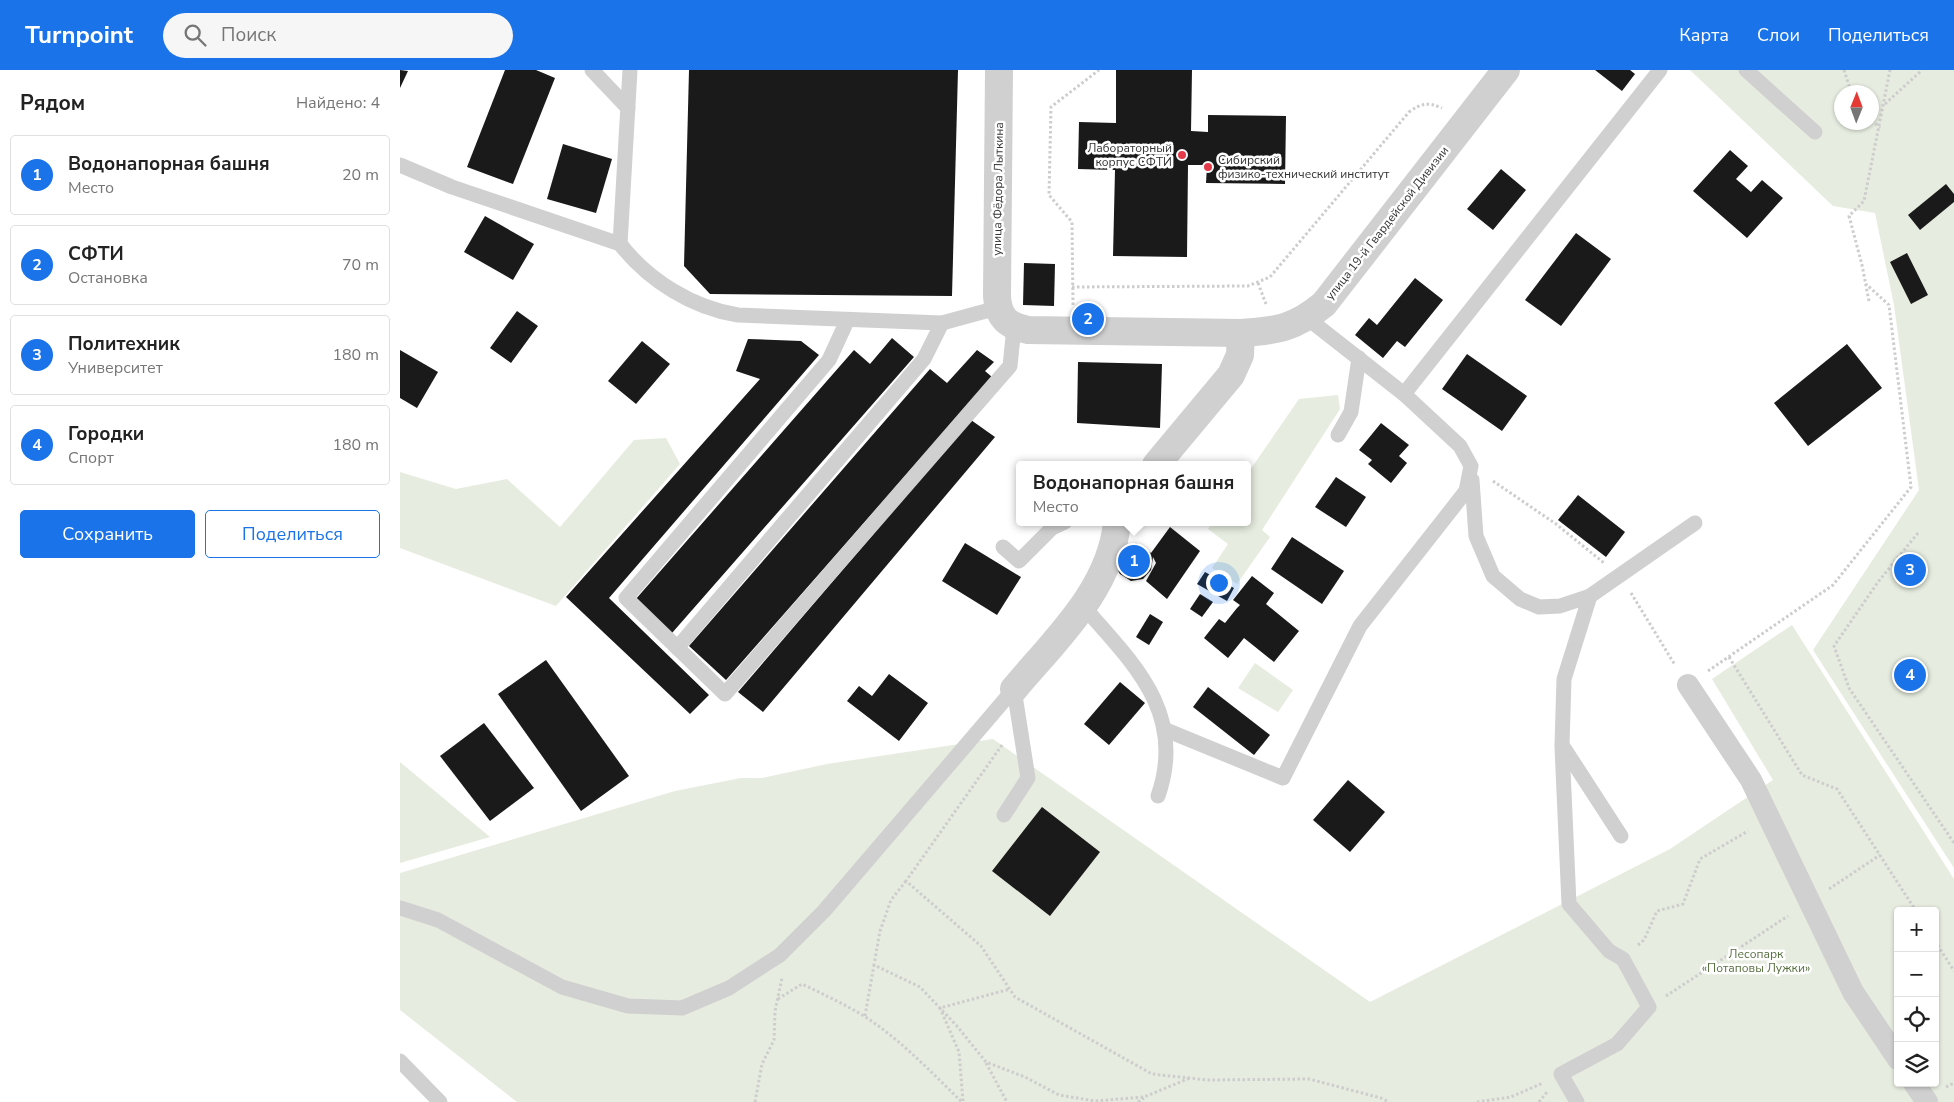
<!DOCTYPE html>
<html lang="ru">
<head>
<meta charset="utf-8">
<style>
	body { margin:0; font-family:"Nunito Sans",sans-serif; background:#f6f6f6; color:#222 }
	.controls { position:absolute; right:15px; bottom:15px; display:grid; overflow:hidden; border-radius:5px; box-shadow:0 1px 4px #0004 }
	.controls button { width:45px; height:45px; display:grid; place-items:center; padding:0; border:0; border-bottom:1px solid #e0e0e0; background:#fff; color:#222; font:25px sans-serif }
	.compass { position:absolute; left:1434px; top:15px; width:45px; height:45px; border-radius:50%; background:#fff; box-shadow:0 1px 4px #0004; rotate:1deg }
	.you { position:absolute; left:818px; top:512px; width:18px; height:18px; margin:-12px; border:4px solid #fff; border-radius:50%; background:#1a73e8; box-shadow:0 0 0 8px #1a73e833 }
	.badge { display:grid; place-items:center; width:32px; height:32px; border-radius:50%; background:#1a73e8; color:#fff; font-size:16px; font-weight:700 }
	.pin { position:absolute; translate:-50% -50%; border:2px solid #fff; box-shadow:0 1px 5px #0006 }
	.popup { position:absolute; left:616px; top:391px; width:235px; height:65px; box-sizing:border-box; display:grid; place-content:center; border-radius:5px; background:#fff; filter:drop-shadow(0 1px 4px #0005); font-size:16px; white-space:nowrap; color:#767676 }
	.popup b { font-size:19px; color:#222 }
	.popup::after { content:''; position:absolute; left:50%; top:100%; margin-left:-10px; border:10px solid transparent; border-top-color:#fff }
	.list { margin:0; padding:0; list-style:none }
	h2 { display:flex; justify-content:space-between; align-items:center; height:65px; margin:0; padding:0 20px; font-size:21px }
	h2 small { font-size:16px; font-weight:400; color:#767676 }
	.list li { display:grid; grid-template-columns:32px 1fr auto; gap:15px; align-items:center; box-sizing:border-box; height:80px; margin:0 10px 10px; padding:0 10px; border:1px solid #e0e0e0; border-radius:5px }
	.list b { display:block; font-size:19px; white-space:nowrap }
	.list p { margin:0; font-size:16px; white-space:nowrap; color:#767676 }
	.list em { font-size:16px; font-style:normal; color:#767676 }
	.actions { display:flex; gap:10px; padding:15px 20px }
	.actions a { flex:1; padding:11px 0; border:1px solid #1a73e8; border-radius:5px; text-align:center; font-size:18px; color:#1a73e8 }
	.actions .main { background:#1a73e8; color:#fff }
	.icon { flex:none; width:28px; height:28px; fill:none; stroke:currentColor; stroke-width:2; stroke-linecap:round; stroke-linejoin:round }
	.map { position:relative; flex:none; width:1554px; height:1032px; overflow:hidden }
	header { display:flex; align-items:center; gap:30px; box-sizing:border-box; height:70px; padding:0 25px; background:#1a73e8; color:#fff }
	header strong { font-size:24px }
	nav { display:flex; gap:28px; margin-inline-start:auto; font-size:18px }
	.search { width:350px; height:45px; background:#f6f6f6; display:flex; align-items:center; gap:12px; box-sizing:border-box; padding:0 18px; border-radius:28px; color:#767676; font-size:19px }
	main { display:flex }
	aside { flex:1; background:#fff }
	.map>svg:first-child { display:block }
	.green { fill:#e6ecdf; fill-rule:evenodd }
	.building { fill:#1a1a1a }
	.lines { fill:none; stroke-linecap:round; stroke-linejoin:round }
	.path { stroke:#cdcdcd; stroke-width:3; stroke-dasharray:2.5 2.5; stroke-linecap:butt }
	.service { stroke:#d0d0d0; stroke-width:15 }
	.pedestrian { stroke:#d0d0d0; stroke-width:22 }
	.minor { stroke:#d0d0d0; stroke-width:28 }
	.tertiary { stroke:#d0d0d0; stroke-width:28 }
	.poi-dot { fill:#e53a49; stroke:#fff; stroke-width:2 }
	.labels { text-anchor:middle; dominant-baseline:central; stroke-width:5; stroke-linejoin:round; paint-order:stroke }
	.poi-label { font-size:12px; fill:#333; stroke:#fff; text-anchor:end }
	.street-label { font-size:12px; fill:#333; stroke:#fff }
	.park-label { font-size:12px; fill:#566f3f; stroke:#fff }
</style>
</head>
<body>
<header>
<strong>Turnpoint</strong>
<div class="search"><svg class="icon" aria-label="search" viewBox="0 0 24 24"><circle cx="10" cy="10" r="6"/><path d="M15 15l6 6"/></svg>Поиск</div>
<nav><a>Карта</a><a>Слои</a><a>Поделиться</a></nav>
</header>
<main>
<aside>
<h2>Рядом<small>Найдено: 4</small></h2>
<ul class="list">
<li><span class="badge">1</span><div><b>Водонапорная башня</b><p>Место</p></div><em>20 m</em></li>
<li><span class="badge">2</span><div><b>СФТИ</b><p>Остановка</p></div><em>70 m</em></li>
<li><span class="badge">3</span><div><b>Политехник</b><p>Университет</p></div><em>180 m</em></li>
<li><span class="badge">4</span><div><b>Городки</b><p>Спорт</p></div><em>180 m</em></li>
</ul>
<div class="actions"><a class="main">Сохранить</a><a>Поделиться</a></div>
</aside>
<div class="map">
<svg width="1554" height="1032" viewBox="0 0 1554 1032">
	<rect width="100%" height="100%" fill="#fff"/>
	<!-- green -->
	<g class="green">
		<path d="M1290,0h264v798l-141,-218 106,-160 -25,-185 -19,-92 -42,-7zM1442,22h30v30h-30z"/>
		<polygon points="938,325 940,339 862,460 870,467 837,514 812,498 828,474 808,459 813,452 848,452 848,403 899,329"/>
		<polygon points="266,368 280,394 156,536 0,478 0,402 56,419 107,409 160,457 234,370"/>
		<path d="M1392,555l162,254v223h-1437l-117,-92v-137l275,-82 66,-13h21l65,-14 166,-25 377,263 300,-153 103,-69 -61,-101zM1498,841h37v172h-37z"/>
		<polygon points="855,593 893,620 878,642 838,618"/>
		<polygon points="0,692 90,767 0,793"/>
	</g>
	<!-- building -->
	<g class="building">
		<polygon points="0,0 8,1 0,18"/>
		<polygon points="105,0 136,0 155,8 113,114 67,97"/>
		<polygon points="289,0 558,0 552,226 310,224 284,196"/>
		<polygon points="716,0 792,0 791,61 808,62 808,45 886,46 885,114 806,113 807,95 788,95 787,187 713,186 715,100 678,99 679,52 716,53"/>
		<polygon points="1195,0 1230,0 1235,4 1222,21"/>
		<polygon points="163,74 212,89 196,143 147,129"/>
		<polygon points="1330,80 1348,96 1336,109 1351,122 1362,110 1383,128 1347,168 1293,121"/>
		<polygon points="1101,99 1126,120 1093,160 1067,139"/>
		<polygon points="1546,114 1554,124 1554,132 1520,160 1508,145"/>
		<polygon points="85,146 134,174 113,210 64,182"/>
		<polygon points="1176,163 1211,189 1161,256 1125,230"/>
		<polygon points="1507,183 1528,225 1511,234 1490,192"/>
		<polygon points="624,193 655,194 654,236 623,235"/>
		<polygon points="1015,208 1043,230 1005,277 997,271 983,288 955,265 969,248 977,255"/>
		<polygon points="117,241 138,256 111,293 90,278"/>
		<polygon points="492,268 514,287 272,563 235,530 454,280 470,294"/>
		<polygon points="348,269 401,271 419,285 209,528 309,625 290,644 166,527 360,309 336,301"/>
		<polygon points="242,271 270,294 236,334 208,311"/>
		<polygon points="1447,274 1482,318 1408,376 1374,333"/>
		<polygon points="0,280 38,302 17,338 0,328"/>
		<polygon points="577,280 594,292 585,301 592,307 326,610 289,576 530,299 547,313"/>
		<polygon points="1067,284 1127,326 1102,361 1042,319"/>
		<polygon points="678,292 762,294 760,358 677,353"/>
		<polygon points="571,350 595,367 363,642 338,622"/>
		<polygon points="981,353 1009,375 999,386 1007,393 991,413 968,394 972,390 959,380"/>
		<polygon points="936,407 966,427 946,457 915,437"/>
		<polygon points="1178,425 1225,462 1206,487 1158,450"/>
		<polygon points="770,457 800,481 767,529 746,511 756,493 753,487 751,500 743,509 731,511 720,504 717,499 724,477 736,473 751,483"/>
		<polygon points="892,467 944,501 922,534 871,499"/>
		<polygon points="565,473 621,507 597,545 542,511"/>
		<polygon points="805,502 834,518 827,531 797,514"/>
		<polygon points="852,506 874,523 866,534 899,561 874,592 844,568 828,588 804,568 819,549 825,553 837,538 840,535 833,530"/>
		<polygon points="800,524 813,532 802,547 790,539"/>
		<polygon points="750,544 763,552 749,575 736,567"/>
		<polygon points="146,590 229,706 181,741 98,624"/>
		<polygon points="489,604 528,633 499,671 447,631 459,616 472,626"/>
		<polygon points="720,612 745,633 709,675 684,654"/>
		<polygon points="808,617 870,665 854,685 793,637"/>
		<polygon points="84,653 134,718 90,751 40,686"/>
		<polygon points="948,710 985,742 950,782 913,750"/>
		<polygon points="642,737 700,782 650,846 592,801"/>
	</g>
	<g class="lines">
		<!-- path -->
		<g class="path">
			<polyline points="1444,0 1451,22"/>
			<polyline points="1485,34 1522,0"/>
			<polyline points="1472,50 1480,58"/>
			<polyline points="858,213 866,234"/>
			<path d="M672,217l176,-1 22,-9 139,-165c13,-9 19,-10 33,-4"/>
			<polyline points="1469,231 1462,195 1449,146 1464,131 1490,0"/>
			<polyline points="673,235 672,152 649,125 651,37 699,0"/>
			<polyline points="1093,411 1156,454 1204,493"/>
			<polyline points="1518,463 1478,512 1434,576 1449,618 1554,773"/>
			<polyline points="1231,523 1275,595"/>
			<polyline points="1329,587 1402,705 1437,719 1516,841"/>
			<polyline points="1308,601 1433,515 1511,417 1489,235 1466,214"/>
			<polyline points="602,675 506,811 581,876 615,927 752,1004 808,1010 909,1009 981,1028 989,1032"/>
			<polyline points="506,811 491,830 480,861 474,895 520,917 556,955 586,992 625,1007 659,1025 695,1031 744,1027 790,1008"/>
			<polyline points="1429,819 1480,785"/>
			<polyline points="1535,871 1554,901"/>
			<polyline points="1238,875 1244,870 1257,841 1283,834 1300,789 1348,761"/>
			<polyline points="1266,926 1388,846"/>
			<path d="M378,929l24,-15c21,10 42,20 62,32 37,24 67,56 98,86"/>
			<polyline points="465,946 474,895"/>
			<polyline points="586,993 607,1032"/>
			<polyline points="1546,1017 1554,1013"/>
			<polyline points="563,1031 559,982 540,938 610,919"/>
			<polyline points="355,1032 362,994 374,970 375,941 382,908"/>
			<polyline points="738,1032 744,1028"/>
			<polyline points="1077,1032 1111,1027 1143,1013"/>
			<polyline points="1139,1032 1147,1022"/>
		</g>
		<!-- service -->
		<g class="service">
			<polyline points="192,0 228,38"/>
			<polyline points="1346,0 1415,62"/>
			<path d="M0,95l52,22 168,57c29,37 73,64 118,71l204,8 55,-15"/>
			<polyline points="220,174 230,0"/>
			<polyline points="447,251 429,290 226,528 325,624 610,296 614,257"/>
			<polyline points="1004,324 1260,0"/>
			<polyline points="938,365 951,342 959,288"/>
			<polyline points="1072,410 1076,466 1093,506 1120,529 1139,537 1160,536 1190,526 1164,609 1162,675 1221,766"/>
			<polyline points="603,477 619,491 652,458 665,452"/>
			<polyline points="1190,526 1295,453"/>
			<path d="M683,536c50,57 104,107 75,190"/>
			<polyline points="277,578 524,289 542,253"/>
			<polyline points="766,660 883,708 960,556 1066,421 1071,396 1060,376 1004,324 907,248"/>
			<polyline points="1162,677 1169,834 1209,881 1223,889 1249,937 1217,974 1161,1004 1177,1032"/>
			<polyline points="604,745 628,708 614,619"/>
			<polyline points="0,838 38,850 162,917 228,936 282,938 329,918 380,885 424,841 614,619"/>
			<polyline points="0,991 40,1032"/>
		</g>
		<!-- pedestrian -->
		<g class="pedestrian">
			<polyline points="1288,615 1351,710 1453,922 1498,989"/>
			<polyline points="1514,1013 1527,1032"/>
		</g>
		<!-- minor -->
		<g class="minor">
			<polyline points="756,395 831,305 840,285 841,263"/>
			<path d="M614,619c41,-49 97,-100 103,-167"/>
		</g>
		<!-- tertiary -->
		<path class="tertiary" d="M599,0l-2,226c1,22 11,30 31,34l213,3c36,-2 54,-5 83,-29l182,-234"/>
	</g>
	<!-- markers -->
	<g class="poi-dot">
		<circle cx="782" cy="85" r="5"/>
		<circle cx="808" cy="97" r="5"/>
	</g>
	<g class="labels">
		<!-- poi labels -->
		<g class="poi-label">
			<text x="772" y="78">Лабораторный<tspan x="772" dy="14">корпус СФТИ</tspan></text>
			<text x="818" y="90" text-anchor="start">Сибирский<tspan x="818" dy="14">физико-технический институт</tspan></text>
		</g>
		<!-- street labels -->
		<g class="street-label">
			<text transform="translate(598 119) rotate(-89)">улица Фёдора Лыткина</text>
			<text transform="translate(987 153) rotate(-52)">улица 19-й Гвардейской Дивизии</text>
		</g>
		<!-- park labels -->
		<g class="park-label">
			<text x="1356" y="884">Лесопарк<tspan x="1356" dy="14">«Потаповы Лужки»</tspan></text>
		</g>
	</g>
</svg>
<div class="controls">
<button>+</button>
<button>−</button>
<button><svg class="icon" aria-label="locate" viewBox="0 0 24 24"><circle cx="12" cy="12" r="6"/><path d="M12 2v4M12 18v4M2 12h4M18 12h4"/></svg></button>
<button><svg class="icon" aria-label="layers" viewBox="0 0 24 24"><path d="M12 4l9 5-9 5-9-5zM3 14l9 5 9-5"/></svg></button>
</div>
<svg class="compass" viewBox="-18 -18 36 36"><path d="M0-13l5 13h-10z" fill="#e53935"/><path d="M0 13l5-13h-10z" fill="#767676"/></svg>
<div class="you"></div>
<div class="pin badge" style="left:734px;top:491px">1</div>
<div class="popup"><b>Водонапорная башня</b>Место</div>
<div class="pin badge" style="left:688px;top:249px">2</div>
<div class="pin badge" style="left:1510px;top:500px">3</div>
<div class="pin badge" style="left:1510px;top:605px">4</div>
</div>
</main>
</body>
</html>
